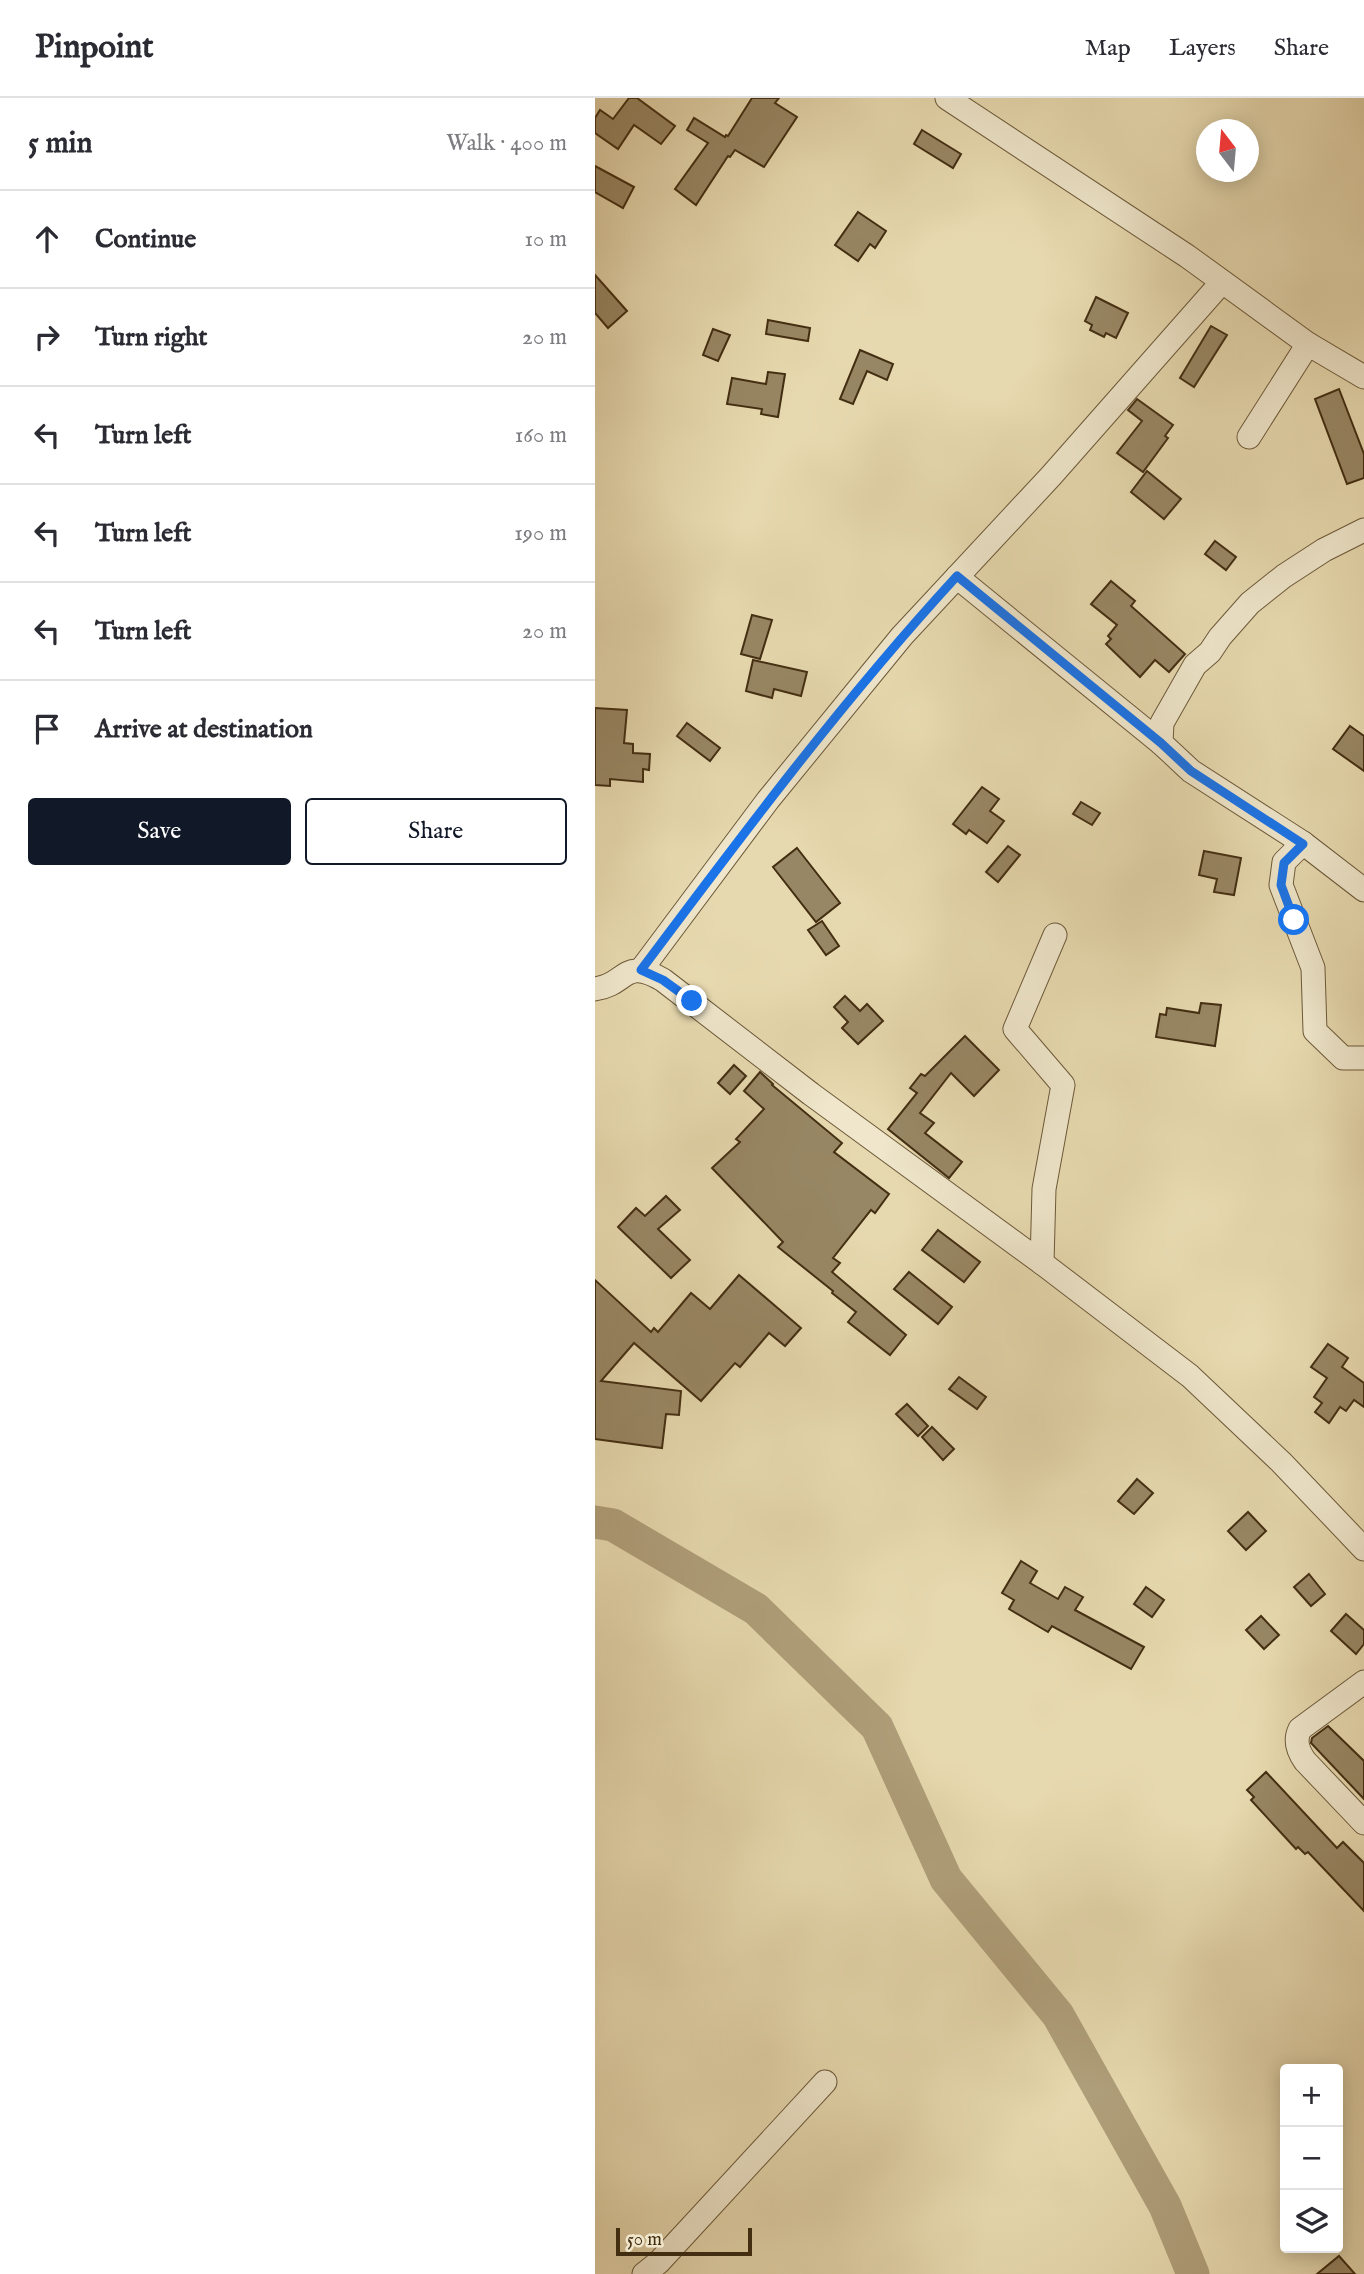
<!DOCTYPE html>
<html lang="en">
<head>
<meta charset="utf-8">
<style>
	body { margin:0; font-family:"IM FELL English",serif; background:#f2f2f3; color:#2b2b33 }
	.controls { position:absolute; right:21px; bottom:21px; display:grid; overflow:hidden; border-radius:7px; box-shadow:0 4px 18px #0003 }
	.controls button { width:63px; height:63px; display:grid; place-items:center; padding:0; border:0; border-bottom:2px solid #e1e1e2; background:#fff; color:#2b2b33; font:35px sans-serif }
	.compass { position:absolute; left:601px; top:21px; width:63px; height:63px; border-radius:50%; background:#fff; box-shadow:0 4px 18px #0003; rotate:344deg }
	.scale { position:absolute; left:21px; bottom:18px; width:136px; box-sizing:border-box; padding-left:7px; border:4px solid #432e12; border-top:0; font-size:19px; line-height:24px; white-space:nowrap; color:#432e12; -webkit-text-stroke:5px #efe6cb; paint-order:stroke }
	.stop { position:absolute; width:21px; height:21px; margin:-16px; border:5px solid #1a73e8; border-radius:50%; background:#fff }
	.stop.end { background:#1a73e8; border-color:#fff; box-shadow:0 2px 7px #0008 }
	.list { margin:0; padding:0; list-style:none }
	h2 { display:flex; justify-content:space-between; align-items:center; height:91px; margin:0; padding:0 28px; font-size:30px }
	h2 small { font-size:23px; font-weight:400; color:#7c7c81 }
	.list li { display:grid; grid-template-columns:46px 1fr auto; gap:21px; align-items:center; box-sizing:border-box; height:98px; padding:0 28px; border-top:2px solid #e1e1e2 }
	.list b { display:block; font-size:26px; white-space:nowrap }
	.list em { font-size:23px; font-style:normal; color:#7c7c81 }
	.actions { display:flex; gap:14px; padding:21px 28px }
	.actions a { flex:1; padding:16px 0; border:2px solid #111827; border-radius:7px; text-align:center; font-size:24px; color:#111827 }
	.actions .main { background:#111827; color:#fff }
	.icon { flex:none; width:38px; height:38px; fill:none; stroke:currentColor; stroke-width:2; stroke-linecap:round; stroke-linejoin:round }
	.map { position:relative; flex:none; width:769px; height:2176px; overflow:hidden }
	header { display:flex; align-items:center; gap:42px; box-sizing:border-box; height:98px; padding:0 35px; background:#fff; border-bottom:2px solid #e1e1e2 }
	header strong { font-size:33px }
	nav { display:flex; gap:38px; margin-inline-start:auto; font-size:24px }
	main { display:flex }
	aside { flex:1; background:#fff }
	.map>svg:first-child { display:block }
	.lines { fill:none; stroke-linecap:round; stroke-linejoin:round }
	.river { stroke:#af9f7a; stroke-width:33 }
	.building { fill:#988764; stroke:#432e12; stroke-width:2 }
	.minor-casing { stroke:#6c5939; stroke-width:25 }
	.minor { stroke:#efe6cb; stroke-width:23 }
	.route { stroke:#1a73e8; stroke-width:9 }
</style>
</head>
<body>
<header>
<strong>Pinpoint</strong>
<nav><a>Map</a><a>Layers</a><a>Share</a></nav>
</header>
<main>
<aside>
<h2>5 min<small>Walk · 400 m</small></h2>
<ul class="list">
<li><svg class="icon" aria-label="ahead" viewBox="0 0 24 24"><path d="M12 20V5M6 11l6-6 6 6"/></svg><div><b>Continue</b></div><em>10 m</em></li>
<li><svg class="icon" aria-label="right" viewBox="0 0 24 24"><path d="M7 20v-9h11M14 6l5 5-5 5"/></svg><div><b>Turn right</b></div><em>20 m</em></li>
<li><svg class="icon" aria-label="left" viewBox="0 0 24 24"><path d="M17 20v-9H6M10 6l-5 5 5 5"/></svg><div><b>Turn left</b></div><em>160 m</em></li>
<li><svg class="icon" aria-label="left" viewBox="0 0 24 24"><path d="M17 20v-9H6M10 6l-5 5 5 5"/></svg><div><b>Turn left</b></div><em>190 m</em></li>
<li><svg class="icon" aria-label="left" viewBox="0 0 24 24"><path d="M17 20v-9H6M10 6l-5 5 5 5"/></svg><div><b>Turn left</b></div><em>20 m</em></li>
<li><svg class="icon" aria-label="arrive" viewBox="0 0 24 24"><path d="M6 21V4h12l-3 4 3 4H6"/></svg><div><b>Arrive at destination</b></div></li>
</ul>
<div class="actions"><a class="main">Save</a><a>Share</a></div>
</aside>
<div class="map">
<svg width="769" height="2176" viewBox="0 0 769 2176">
	<rect width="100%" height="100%" fill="#e7d9af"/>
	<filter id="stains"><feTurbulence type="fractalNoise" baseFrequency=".00286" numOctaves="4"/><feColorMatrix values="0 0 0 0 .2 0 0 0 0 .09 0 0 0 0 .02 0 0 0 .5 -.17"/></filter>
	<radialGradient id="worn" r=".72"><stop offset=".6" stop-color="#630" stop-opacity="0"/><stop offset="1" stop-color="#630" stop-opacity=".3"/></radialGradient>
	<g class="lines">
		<!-- river -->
		<polyline class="river" points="0,1424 18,1427 161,1511 282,1629 351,1781 463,1917 570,2108 598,2176"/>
	</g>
	<!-- building -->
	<g class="building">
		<polygon points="34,0 42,0 80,28 66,46 39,27 23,51 0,35 0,20 5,12 18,21"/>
		<polygon points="157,0 184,0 180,5 202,19 169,69 140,52 135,59 133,58 101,107 80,91 113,45 92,32 99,20 130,39 131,37 133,38"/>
		<polygon points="327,32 366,56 358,70 319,46"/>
		<polygon points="0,68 39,89 28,110 0,94"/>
		<polygon points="263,114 291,133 280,150 275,146 263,163 240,147"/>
		<polygon points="0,177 32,213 13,230 0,215"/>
		<polygon points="501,199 533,215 521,240 511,235 509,239 495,232 497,227 490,223"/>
		<polygon points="173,222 215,230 213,243 171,236"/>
		<polygon points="616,228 632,237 599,289 585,280"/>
		<polygon points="118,231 135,237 123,263 108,257"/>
		<polygon points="265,252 298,266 292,282 272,273 258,306 245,301"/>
		<polygon points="173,274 190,276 183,319 166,316 167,311 132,306 137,280 171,286"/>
		<polygon points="744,291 769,356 769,380 752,386 720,301"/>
		<polygon points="542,301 578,327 570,338 573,340 548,374 522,355 547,323 533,312"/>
		<polygon points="552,373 586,401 569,421 536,394"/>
		<polygon points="620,443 641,459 631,472 610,456"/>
		<polygon points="516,483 540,503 536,508 590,556 574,574 560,562 545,579 511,546 516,541 513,538 522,527 496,506"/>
		<polygon points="157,517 177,522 165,561 146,556"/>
		<polygon points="158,562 212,574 206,598 179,591 177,600 151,593"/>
		<polygon points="0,610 32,612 29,645 38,646 38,655 55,656 54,672 48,671 48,684 15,681 15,688 0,687"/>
		<polygon points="92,625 125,650 115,663 82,638"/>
		<polygon points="755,628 769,638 769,673 738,651"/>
		<polygon points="387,689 404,701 395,713 409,723 392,745 374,732 371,736 358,726"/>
		<polygon points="486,704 505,715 497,727 478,716"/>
		<polygon points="413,748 425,757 403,784 391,774"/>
		<polygon points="202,750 245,805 221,824 178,769"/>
		<polygon points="609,753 646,760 639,797 619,794 622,781 604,777"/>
		<polygon points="227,823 244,848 231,857 213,832"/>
		<polygon points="250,898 265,913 272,906 288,923 263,946 247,930 253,924 239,909"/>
		<polygon points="606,905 626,907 620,948 561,939 565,916 571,917 572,910 604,915"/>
		<polygon points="370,938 404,972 379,998 356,975 325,1015 339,1025 330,1035 367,1064 354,1080 293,1031 322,995 315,990 326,976 330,978"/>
		<polygon points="139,967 151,978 135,996 123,985"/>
		<polygon points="165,974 178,986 177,987 247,1045 239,1054 294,1096 280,1115 276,1112 238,1160 245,1165 237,1174 311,1237 295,1257 253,1224 261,1214 237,1195 238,1193 183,1149 188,1144 117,1070 145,1044 141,1041 169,1011 149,993"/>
		<polygon points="71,1098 85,1112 63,1131 95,1162 76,1180 23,1129 41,1110 50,1118"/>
		<polygon points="343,1132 385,1164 369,1184 327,1152"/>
		<polygon points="314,1174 357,1209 343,1226 299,1191"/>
		<polygon points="144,1177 206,1230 190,1248 174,1235 145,1269 140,1265 106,1303 39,1245 6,1283 86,1293 84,1317 71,1316 67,1350 0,1341 0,1182 56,1234 59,1230 63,1234 96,1195 115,1211"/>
		<polygon points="733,1246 753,1260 747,1269 769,1285 769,1309 759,1302 751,1313 745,1309 734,1325 720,1314 727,1305 719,1299 732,1280 716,1269"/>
		<polygon points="364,1279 391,1299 382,1311 354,1291"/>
		<polygon points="312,1306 333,1328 323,1338 301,1316"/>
		<polygon points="337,1329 359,1351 348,1362 327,1339"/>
		<polygon points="542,1381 558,1395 539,1416 523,1403"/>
		<polygon points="653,1414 671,1433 651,1452 633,1433"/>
		<polygon points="426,1463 442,1473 435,1485 463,1501 470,1489 488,1499 480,1512 549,1549 536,1571 457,1528 453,1534 414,1511 419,1502 407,1495"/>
		<polygon points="714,1476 730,1496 716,1508 699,1489"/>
		<polygon points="551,1489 569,1502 557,1519 539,1506"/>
		<polygon points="751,1516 769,1532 769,1546 761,1556 736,1533"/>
		<polygon points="666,1518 684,1537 669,1551 651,1532"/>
		<polygon points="733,1628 769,1663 769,1701 716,1645 717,1640"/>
		<polygon points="671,1674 742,1750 748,1744 769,1765 769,1813 713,1754 710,1756 703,1749 701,1751 656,1702 659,1699 652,1692"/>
		<polygon points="744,2158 760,2176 722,2176"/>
	</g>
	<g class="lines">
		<!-- minor casing -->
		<g class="minor-casing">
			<g id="minor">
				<polyline points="352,0 592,158 713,246 769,279"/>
				<polyline points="654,339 713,246"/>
				<polyline points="769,432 729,452 689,478 655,505 625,539 615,554 600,567 567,625 566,645 596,673 708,745 769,792"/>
				<polyline points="362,479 566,645"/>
				<polyline points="708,745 689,764 686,787 718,870 720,933 748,960 769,960"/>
				<polyline points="46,872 173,702 307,538 456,378 627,184"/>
				<path d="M0,891c33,-5 28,-32 68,-9l148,114 231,169 148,113 91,86 83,87"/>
				<polyline points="447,1165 449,1091 468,987 420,931 460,837"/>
				<path d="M769,1584l-64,47c-6,12 -2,22 5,32l59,62"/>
				<polyline points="49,2176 64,2164 230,1984"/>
			</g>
		</g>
		<!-- minor -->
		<use href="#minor" class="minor"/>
	</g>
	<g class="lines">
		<!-- route -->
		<path class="route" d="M97,903l-29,-21 -22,-10c101,-135 202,-270 316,-394l204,167 30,28 112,73 -19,19 -3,22 13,35"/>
	</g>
	<rect width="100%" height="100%" filter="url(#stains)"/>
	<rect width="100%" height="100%" fill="url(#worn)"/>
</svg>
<div class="controls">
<button>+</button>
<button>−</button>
<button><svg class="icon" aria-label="layers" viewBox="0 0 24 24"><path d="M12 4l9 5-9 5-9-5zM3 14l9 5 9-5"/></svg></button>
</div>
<svg class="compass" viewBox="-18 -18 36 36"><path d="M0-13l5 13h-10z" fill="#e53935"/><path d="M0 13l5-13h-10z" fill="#7c7c81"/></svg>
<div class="scale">50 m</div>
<div class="stop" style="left:699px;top:822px"></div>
<div class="stop end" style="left:97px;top:903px"></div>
</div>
</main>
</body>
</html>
